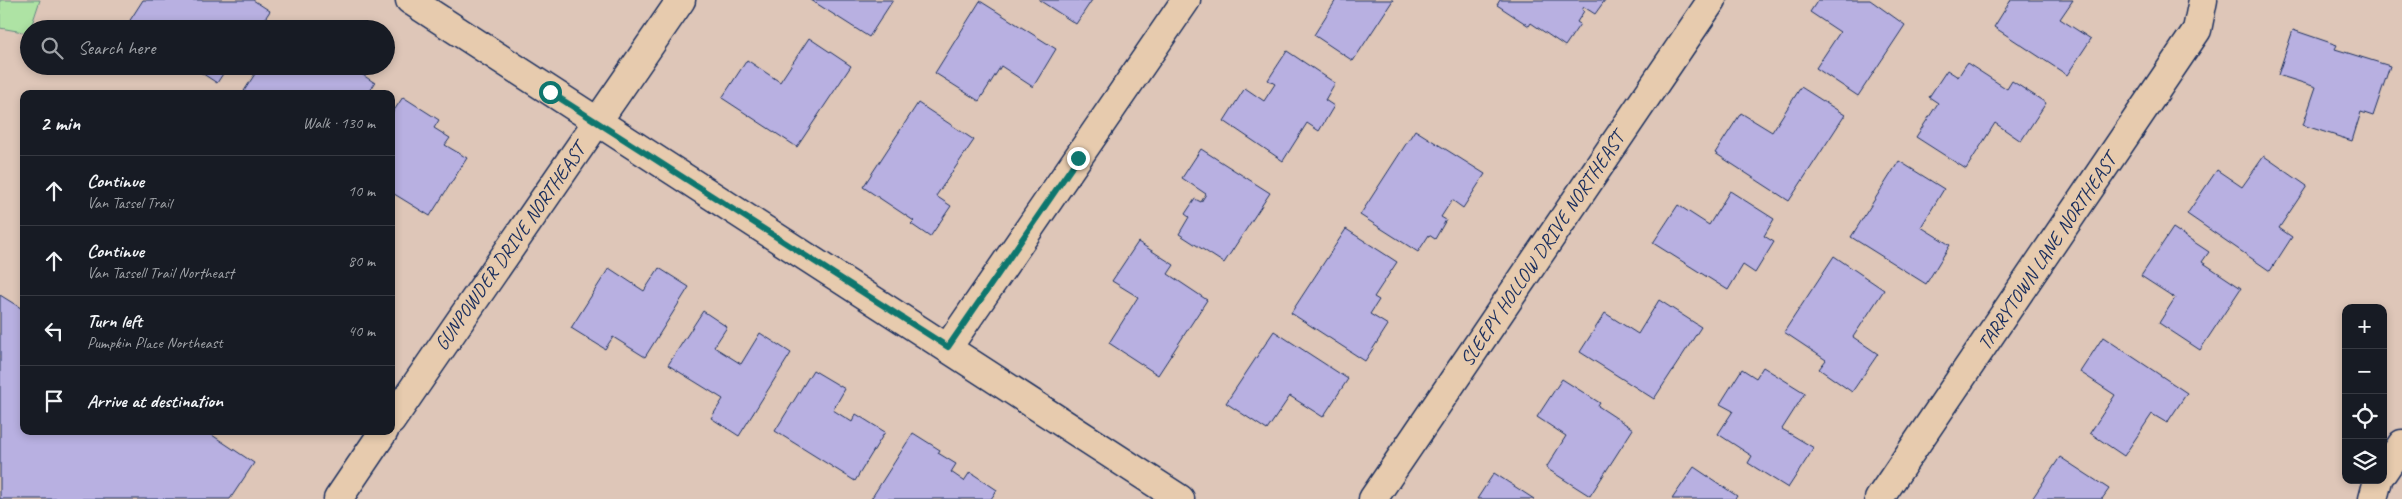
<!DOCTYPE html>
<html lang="en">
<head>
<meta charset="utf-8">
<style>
	body { margin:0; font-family:Caveat,sans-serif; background:#20242c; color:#f1f3f6 }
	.controls { position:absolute; right:15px; bottom:15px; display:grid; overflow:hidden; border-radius:10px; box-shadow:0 2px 8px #0003 }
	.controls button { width:45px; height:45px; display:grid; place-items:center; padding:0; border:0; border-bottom:1px solid #363941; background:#171b24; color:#f1f3f6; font:25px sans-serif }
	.stop { position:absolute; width:15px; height:15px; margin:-11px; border:4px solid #0f766e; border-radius:50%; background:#fff }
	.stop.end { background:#0f766e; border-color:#fff; box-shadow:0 1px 5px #0008 }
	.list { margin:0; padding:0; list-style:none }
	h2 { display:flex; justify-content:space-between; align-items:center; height:65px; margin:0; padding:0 20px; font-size:21px }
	h2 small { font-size:16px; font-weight:400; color:#9ea1a6 }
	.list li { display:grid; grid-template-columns:32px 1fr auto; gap:15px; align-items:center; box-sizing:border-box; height:70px; padding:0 20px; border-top:1px solid #363941 }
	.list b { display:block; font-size:19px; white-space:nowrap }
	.list p { margin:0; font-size:16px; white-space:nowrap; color:#9ea1a6 }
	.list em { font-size:16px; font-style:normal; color:#9ea1a6 }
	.icon { flex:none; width:28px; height:28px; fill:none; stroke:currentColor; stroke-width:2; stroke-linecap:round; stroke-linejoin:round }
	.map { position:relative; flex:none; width:2402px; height:499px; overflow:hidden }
	.search { position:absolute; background:#171b24; box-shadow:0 2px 8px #0003; left:20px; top:20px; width:375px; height:55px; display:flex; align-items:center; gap:12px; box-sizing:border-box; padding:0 18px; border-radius:28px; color:#9ea1a6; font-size:19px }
	.panel { position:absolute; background:#171b24; box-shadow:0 2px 8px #0003; left:20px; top:90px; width:375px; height:345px; border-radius:10px }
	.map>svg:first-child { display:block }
	.green { fill:#aee3a4; stroke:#648981 }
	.building { fill:#b8b0e1; stroke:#1b2f5e }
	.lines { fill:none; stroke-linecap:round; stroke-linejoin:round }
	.minor-casing { stroke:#1b2f5e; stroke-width:31 }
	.minor { stroke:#e7cbae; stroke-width:28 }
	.route { stroke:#0f766e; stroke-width:6 }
	.labels { text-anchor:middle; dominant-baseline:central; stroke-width:4; stroke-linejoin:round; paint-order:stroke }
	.street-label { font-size:20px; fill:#1b2f5e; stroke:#e7cbae }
</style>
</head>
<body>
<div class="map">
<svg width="2402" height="499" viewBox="0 0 2402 499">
	<rect width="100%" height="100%" fill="#dec6b8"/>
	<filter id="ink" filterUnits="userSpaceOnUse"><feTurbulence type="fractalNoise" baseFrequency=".02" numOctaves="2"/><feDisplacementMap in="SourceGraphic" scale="10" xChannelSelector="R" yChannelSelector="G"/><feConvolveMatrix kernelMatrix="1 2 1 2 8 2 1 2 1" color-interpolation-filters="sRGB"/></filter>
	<g filter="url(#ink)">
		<!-- green -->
		<polygon class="green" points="0,0 40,0 29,33 0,28"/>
		<!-- building -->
		<g class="building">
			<polygon points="143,0 253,0 270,11 258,29 133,29 127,25"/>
			<polygon points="811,0 893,0 869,37"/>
			<polygon points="1039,0 1092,0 1076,24"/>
			<polygon points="1336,0 1393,0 1353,61 1314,35"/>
			<polygon points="1500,0 1605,0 1595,14 1584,7 1582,10 1584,11 1577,22 1580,24 1565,46 1531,23 1529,26 1497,5"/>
			<polygon points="1818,0 1870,0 1905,25 1858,96 1816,68 1840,32 1810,12"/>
			<polygon points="2011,0 2073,0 2060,19 2091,39 2067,75 1994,27"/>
			<polygon points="980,1 1056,49 1033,87 1001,66 979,101 935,73"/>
			<polygon points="2293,30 2337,45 2335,49 2390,66 2373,116 2361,112 2352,141 2303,125 2316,87 2278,75"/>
			<polygon points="809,38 851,66 797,147 722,98 747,60 780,82"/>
			<polygon points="1287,51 1335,83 1325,100 1334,106 1319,131 1307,123 1283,161 1224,121 1245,88 1264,101 1275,84 1268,80"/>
			<polygon points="1967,63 2007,89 2012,81 2046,103 2021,141 1995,123 1966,169 1916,137 1938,103 1929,97 1947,70 1958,77"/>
			<polygon points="191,66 228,66 217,83"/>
			<polygon points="260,66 349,66 375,83 368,94 249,94 244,91"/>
			<polygon points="1801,87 1845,115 1789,201 1715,153 1741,113 1772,132"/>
			<polygon points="403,97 439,120 434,128 450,138 445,145 467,158 430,216 391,192 391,115"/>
			<polygon points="918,103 974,140 936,196 951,206 930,237 911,224 914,221 863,187"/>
			<polygon points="1415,130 1485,174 1463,208 1452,200 1441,217 1446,220 1435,239 1429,235 1418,252 1360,215"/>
			<polygon points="1201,149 1270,193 1224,263 1179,234 1189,217 1185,214 1195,199 1201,202 1206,194 1182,178"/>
			<polygon points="2264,156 2307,186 2279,228 2292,237 2270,271 2187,214 2217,170 2242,187"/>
			<polygon points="1899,161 1944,189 1921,227 1950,245 1926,284 1851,237"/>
			<polygon points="1730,191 1774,219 1764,236 1774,242 1755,273 1743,265 1728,290 1653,243 1678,205 1709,225"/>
			<polygon points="2173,228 2209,252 2202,262 2241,288 2200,350 2159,323 2175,298 2141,276"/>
			<polygon points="1346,229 1397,262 1374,297 1379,300 1370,314 1388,325 1365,361 1291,313"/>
			<polygon points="1138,242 1174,265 1168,274 1207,300 1158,375 1109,343 1138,297 1112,281"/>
			<polygon points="1834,256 1884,290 1853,337 1878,354 1852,392 1819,369 1826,360 1784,332"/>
			<polygon points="609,268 644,291 659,268 689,287 645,357 613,337 605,349 571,328"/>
			<polygon points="0,295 24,310 24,431 206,431 254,463 230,499 0,499"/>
			<polygon points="1659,300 1701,327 1654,399 1580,352 1605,313 1638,334"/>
			<polygon points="703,311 727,327 714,347 741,364 760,333 791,353 739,436 711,418 723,399 668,365"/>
			<polygon points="1274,331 1348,379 1323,417 1290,396 1267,430 1226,403"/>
			<polygon points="2103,337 2187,393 2167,423 2152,414 2124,456 2090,433 2115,395 2080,372"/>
			<polygon points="1763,367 1805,393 1782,429 1814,448 1788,488 1748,463 1752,456 1718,434 1733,411 1720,404 1742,369 1756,378"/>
			<polygon points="813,370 845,389 833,410 852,422 856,414 885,432 855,481 775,431"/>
			<polygon points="1562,379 1600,403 1598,406 1633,429 1590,496 1546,468 1566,436 1537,417"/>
			<polygon points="913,433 940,450 938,453 956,464 951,472 964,481 970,472 997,490 991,499 871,499"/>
			<polygon points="2060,457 2109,489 2102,499 2032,499"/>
			<polygon points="1694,467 1737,496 1735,499 1672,499"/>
			<polygon points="1494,473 1534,499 1477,499"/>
		</g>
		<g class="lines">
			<!-- minor casing -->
			<g class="minor-casing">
				<g id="minor">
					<polyline points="410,0 1180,499"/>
					<polyline points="948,347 1186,0"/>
					<polyline points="391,421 681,0"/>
					<polyline points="2383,472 2402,444"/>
					<polyline points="338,499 384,431"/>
					<polyline points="1373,499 1712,0"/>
					<polyline points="1879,499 2197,30 2203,0"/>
					<polyline points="2373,499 2378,480"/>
				</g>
			</g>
			<!-- minor -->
			<use href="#minor" class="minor"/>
		</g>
	</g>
	<g class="lines" filter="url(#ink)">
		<!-- route -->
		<polyline class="route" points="550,92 948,347 1078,158"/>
	</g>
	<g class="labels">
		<!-- street labels -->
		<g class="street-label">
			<text transform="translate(510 247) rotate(-55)">GUNPOWDER DRIVE NORTHEAST</text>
			<text transform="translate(1542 249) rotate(-56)">SLEEPY HOLLOW DRIVE NORTHEAST</text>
			<text transform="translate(2047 252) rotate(-56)">TARRYTOWN LANE NORTHEAST</text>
		</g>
	</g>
</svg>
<div class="controls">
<button>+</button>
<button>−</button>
<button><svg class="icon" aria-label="locate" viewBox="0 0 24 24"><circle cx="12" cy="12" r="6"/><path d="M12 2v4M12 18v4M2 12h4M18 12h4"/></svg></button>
<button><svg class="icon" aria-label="layers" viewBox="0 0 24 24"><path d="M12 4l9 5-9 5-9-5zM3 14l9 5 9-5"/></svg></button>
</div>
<div class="stop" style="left:550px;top:92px"></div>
<div class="stop end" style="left:1078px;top:158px"></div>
<div class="search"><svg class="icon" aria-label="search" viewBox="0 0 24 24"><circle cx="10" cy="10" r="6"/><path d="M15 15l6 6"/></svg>Search here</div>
<section class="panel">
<h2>2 min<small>Walk · 130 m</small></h2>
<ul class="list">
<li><svg class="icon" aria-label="ahead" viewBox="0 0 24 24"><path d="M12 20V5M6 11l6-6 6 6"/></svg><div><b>Continue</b><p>Van Tassel Trail</p></div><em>10 m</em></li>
<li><svg class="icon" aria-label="ahead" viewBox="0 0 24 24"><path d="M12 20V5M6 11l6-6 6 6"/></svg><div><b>Continue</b><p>Van Tassell Trail Northeast</p></div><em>80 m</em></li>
<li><svg class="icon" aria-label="left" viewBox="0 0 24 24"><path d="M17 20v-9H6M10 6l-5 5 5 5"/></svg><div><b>Turn left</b><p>Pumpkin Place Northeast</p></div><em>40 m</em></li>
<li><svg class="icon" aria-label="arrive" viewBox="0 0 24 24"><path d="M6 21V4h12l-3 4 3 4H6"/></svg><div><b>Arrive at destination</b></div></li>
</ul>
</section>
</div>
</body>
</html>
